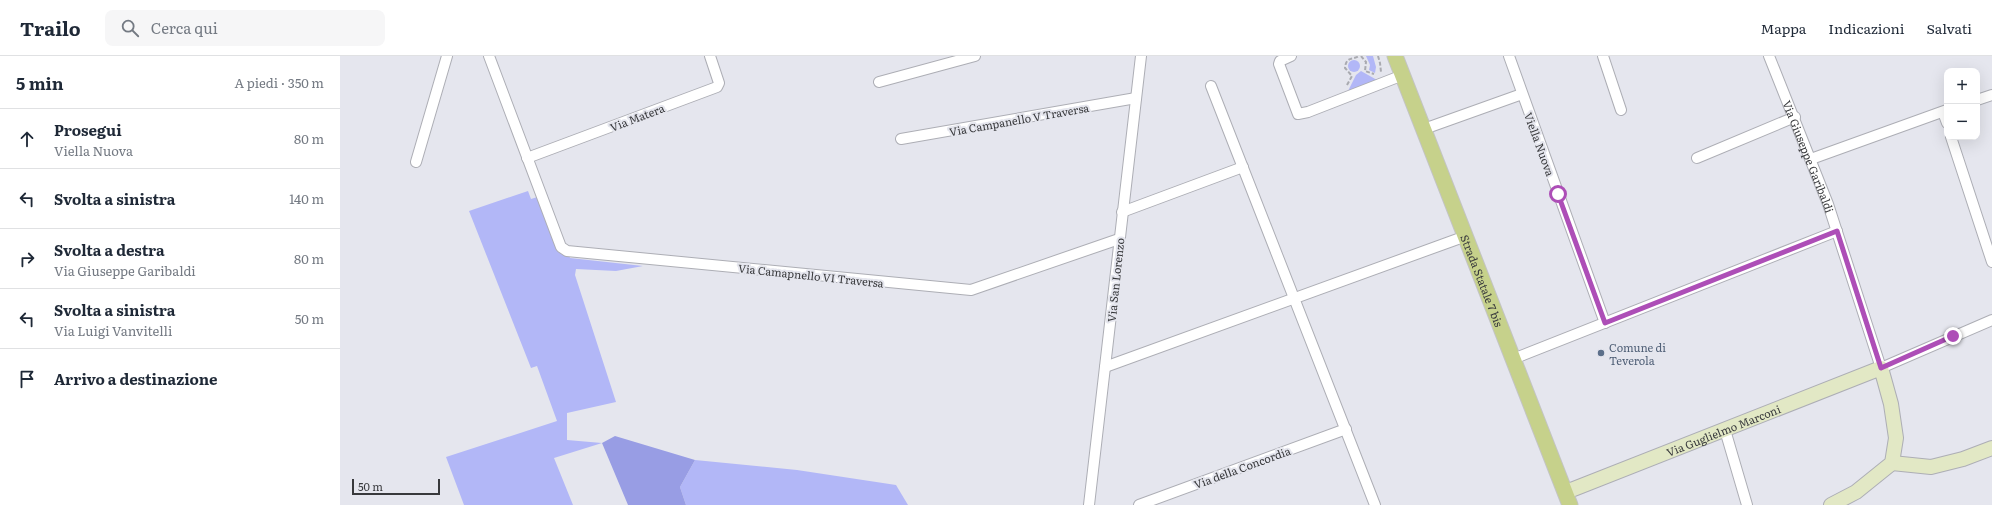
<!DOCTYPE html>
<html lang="it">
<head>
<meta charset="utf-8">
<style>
	body { margin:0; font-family:Literata,serif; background:#f6f6f7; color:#1f2937 }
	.controls { position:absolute; right:12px; top:12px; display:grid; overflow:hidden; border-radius:8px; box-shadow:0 4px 16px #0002 }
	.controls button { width:36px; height:36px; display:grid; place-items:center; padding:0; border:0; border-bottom:1px solid #e0e1e3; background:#fff; color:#1f2937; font:20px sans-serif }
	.scale { position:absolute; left:12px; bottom:10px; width:88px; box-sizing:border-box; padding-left:4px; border:2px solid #38393c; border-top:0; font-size:11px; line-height:14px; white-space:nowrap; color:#38393c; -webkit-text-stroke:3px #e5e6ee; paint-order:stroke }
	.stop { position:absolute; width:12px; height:12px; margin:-9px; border:3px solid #ad4eb7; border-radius:50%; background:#fff }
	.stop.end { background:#ad4eb7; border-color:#fff; box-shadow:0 1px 4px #0008 }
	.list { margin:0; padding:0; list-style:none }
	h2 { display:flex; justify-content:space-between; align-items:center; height:52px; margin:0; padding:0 16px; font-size:17px }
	h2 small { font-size:13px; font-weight:400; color:#747a83 }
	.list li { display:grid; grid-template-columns:26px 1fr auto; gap:12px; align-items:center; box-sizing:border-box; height:60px; padding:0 16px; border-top:1px solid #e0e1e3 }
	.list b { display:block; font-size:15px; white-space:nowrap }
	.list p { margin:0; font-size:13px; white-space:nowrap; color:#747a83 }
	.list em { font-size:13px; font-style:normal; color:#747a83 }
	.icon { flex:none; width:22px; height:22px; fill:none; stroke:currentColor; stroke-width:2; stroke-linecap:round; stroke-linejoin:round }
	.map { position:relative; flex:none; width:1652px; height:449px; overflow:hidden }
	header { display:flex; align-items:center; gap:24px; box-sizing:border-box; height:56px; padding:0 20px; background:#fff; border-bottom:1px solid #e0e1e3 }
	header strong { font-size:19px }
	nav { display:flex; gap:22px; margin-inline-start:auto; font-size:14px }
	.search { width:280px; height:36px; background:#f6f6f7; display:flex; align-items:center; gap:10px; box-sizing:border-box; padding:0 14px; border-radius:8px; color:#747a83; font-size:15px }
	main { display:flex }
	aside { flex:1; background:#fff }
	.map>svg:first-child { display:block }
	.green { fill:#b2b7f7 }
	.forest { fill:#989de4 }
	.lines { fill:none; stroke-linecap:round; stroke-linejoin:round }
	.street-casing { stroke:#adaeb5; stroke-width:12 }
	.secondary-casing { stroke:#adaeb5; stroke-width:16 }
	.primary-casing { stroke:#c3c4c4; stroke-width:17 }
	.path { stroke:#a9aab0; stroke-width:2; stroke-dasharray:4 2; stroke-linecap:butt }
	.street { stroke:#fff; stroke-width:10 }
	.secondary { stroke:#e2e8c5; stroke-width:14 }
	.primary { stroke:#c6d18b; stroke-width:15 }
	.route { stroke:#ad4eb7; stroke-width:5 }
	.service-dot { fill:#5c6f8a; stroke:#e5e6ee; stroke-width:1.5 }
	.labels { text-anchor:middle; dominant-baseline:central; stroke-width:4; stroke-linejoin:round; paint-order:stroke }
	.street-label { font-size:11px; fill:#38393c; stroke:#e5e6ee }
	.service-label { font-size:11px; fill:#4e5e75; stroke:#e5e6ee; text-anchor:start }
</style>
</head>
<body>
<header>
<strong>Trailo</strong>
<div class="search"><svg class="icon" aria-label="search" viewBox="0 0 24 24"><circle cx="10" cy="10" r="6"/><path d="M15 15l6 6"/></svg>Cerca qui</div>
<nav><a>Mappa</a><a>Indicazioni</a><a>Salvati</a></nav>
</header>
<main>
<aside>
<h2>5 min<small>A piedi · 350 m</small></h2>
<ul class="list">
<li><svg class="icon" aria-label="ahead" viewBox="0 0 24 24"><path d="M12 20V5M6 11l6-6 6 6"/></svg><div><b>Prosegui</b><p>Viella Nuova</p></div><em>80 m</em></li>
<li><svg class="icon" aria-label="left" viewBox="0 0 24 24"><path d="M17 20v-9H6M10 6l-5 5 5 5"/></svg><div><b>Svolta a sinistra</b></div><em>140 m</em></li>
<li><svg class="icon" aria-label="right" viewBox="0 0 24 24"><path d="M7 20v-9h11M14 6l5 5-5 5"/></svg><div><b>Svolta a destra</b><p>Via Giuseppe Garibaldi</p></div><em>80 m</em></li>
<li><svg class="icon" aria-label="left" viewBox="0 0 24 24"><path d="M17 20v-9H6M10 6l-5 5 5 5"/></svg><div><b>Svolta a sinistra</b><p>Via Luigi Vanvitelli</p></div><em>50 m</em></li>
<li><svg class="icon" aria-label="arrive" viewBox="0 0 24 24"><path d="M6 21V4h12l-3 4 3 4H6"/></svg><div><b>Arrivo a destinazione</b></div></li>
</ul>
</aside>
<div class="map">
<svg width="1652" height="449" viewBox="0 0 1652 449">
	<rect width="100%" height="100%" fill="#e5e6ee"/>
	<!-- green -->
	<g class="green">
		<polygon points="1026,0 1033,0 1036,11 1035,17 1029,14 1030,9"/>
		<circle cx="1014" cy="10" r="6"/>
		<polygon points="1021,15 1037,24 1007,37 1016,19"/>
		<polygon points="188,135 191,143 207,138 230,202 303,210 276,215 236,213 235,219 276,346 227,357 227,384 262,387 214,402 233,449 124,449 106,401 217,365 197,310 191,312 129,155"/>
		<polygon points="355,404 457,414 556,429 568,449 346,449 340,431"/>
	</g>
	<!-- forest -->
	<polygon class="forest" points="275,380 355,404 340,431 346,449 288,449 262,387"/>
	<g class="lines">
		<!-- street casing -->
		<g class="street-casing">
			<g id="street">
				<polyline points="149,0 221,191 227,195 631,234 779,183"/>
				<polyline points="951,0 940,5 939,8 958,58 968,56 1063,19"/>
				<polyline points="1169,0 1265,267"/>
				<polyline points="1263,0 1281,54"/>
				<path id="s1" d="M1429,0l59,148 53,164 111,-48"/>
				<polyline points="539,26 635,0"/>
				<polyline points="871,30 1035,449"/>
				<polyline points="1637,44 1652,39"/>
				<polyline points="1603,56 1607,67"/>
				<polyline points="1084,73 1182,38"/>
				<polyline points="1611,81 1652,206"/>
				<polyline points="561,83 796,42"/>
				<polyline points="187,102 377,31 379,27 370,0"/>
				<polyline points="1357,102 1455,61"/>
				<polyline points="1471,103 1607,54"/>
				<polyline points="76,106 107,0"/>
				<polyline points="782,156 903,111"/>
				<polyline points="1173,303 1497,175"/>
				<polyline points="765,311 1126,180"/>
				<polyline points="1385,374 1407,449"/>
				<polyline points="749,449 801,0"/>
				<polyline points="799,449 1006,373"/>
			</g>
		</g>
		<!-- secondary casing -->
		<g class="secondary-casing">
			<g id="secondary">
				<polyline points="1552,407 1591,411 1623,403 1652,392"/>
				<path id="s2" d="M1226,436l315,-124 10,36 5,34 -4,25 -36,29 -25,13"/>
			</g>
		</g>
		<!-- primary casing -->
		<g class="primary-casing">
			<g id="primary">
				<path id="s3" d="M1055,0l175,449"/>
			</g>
		</g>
		<!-- path -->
		<g class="path">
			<polyline points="1021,0 1026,6 1025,15 1034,18"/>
			<polyline points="1038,0 1040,7 1041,16"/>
			<path d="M1007,29l5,-9 -7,-8c1,-12 8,-8 14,-12"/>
		</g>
		<!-- street -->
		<use href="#street" class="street"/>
		<!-- secondary -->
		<use href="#secondary" class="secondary"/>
		<!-- primary -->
		<use href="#primary" class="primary"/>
	</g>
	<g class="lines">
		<!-- route -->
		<polyline class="route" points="1218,138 1265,267 1497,175 1541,312 1613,280"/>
	</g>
	<!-- markers -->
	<circle class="service-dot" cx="1261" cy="297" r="4"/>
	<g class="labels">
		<!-- street labels -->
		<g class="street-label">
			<text transform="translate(297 61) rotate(-21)">Via Matera</text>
			<text transform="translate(679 63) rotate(-10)">Via Campanello V Traversa</text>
			<text transform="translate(1200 88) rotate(70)">Viella Nuova</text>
			<text stroke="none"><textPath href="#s1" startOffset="108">Via Giuseppe Garibaldi</textPath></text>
			<text transform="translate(471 219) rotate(6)">Via Camapnello VI Traversa</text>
			<text transform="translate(775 224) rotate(-84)">Via San Lorenzo</text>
			<text stroke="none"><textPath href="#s3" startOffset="241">Strada Statale 7 bis</textPath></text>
			<text stroke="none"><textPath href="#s2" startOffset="169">Via Guglielmo Marconi</textPath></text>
			<text transform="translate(902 411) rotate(-20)">Via della Concordia</text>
		</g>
		<!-- service labels -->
		<g class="service-label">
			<text x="1269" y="291">Comune di<tspan x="1269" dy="13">Teverola</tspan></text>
		</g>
	</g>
</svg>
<div class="controls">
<button>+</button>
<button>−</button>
</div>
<div class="scale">50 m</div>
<div class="stop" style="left:1218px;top:138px"></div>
<div class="stop end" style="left:1613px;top:280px"></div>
</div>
</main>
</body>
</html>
